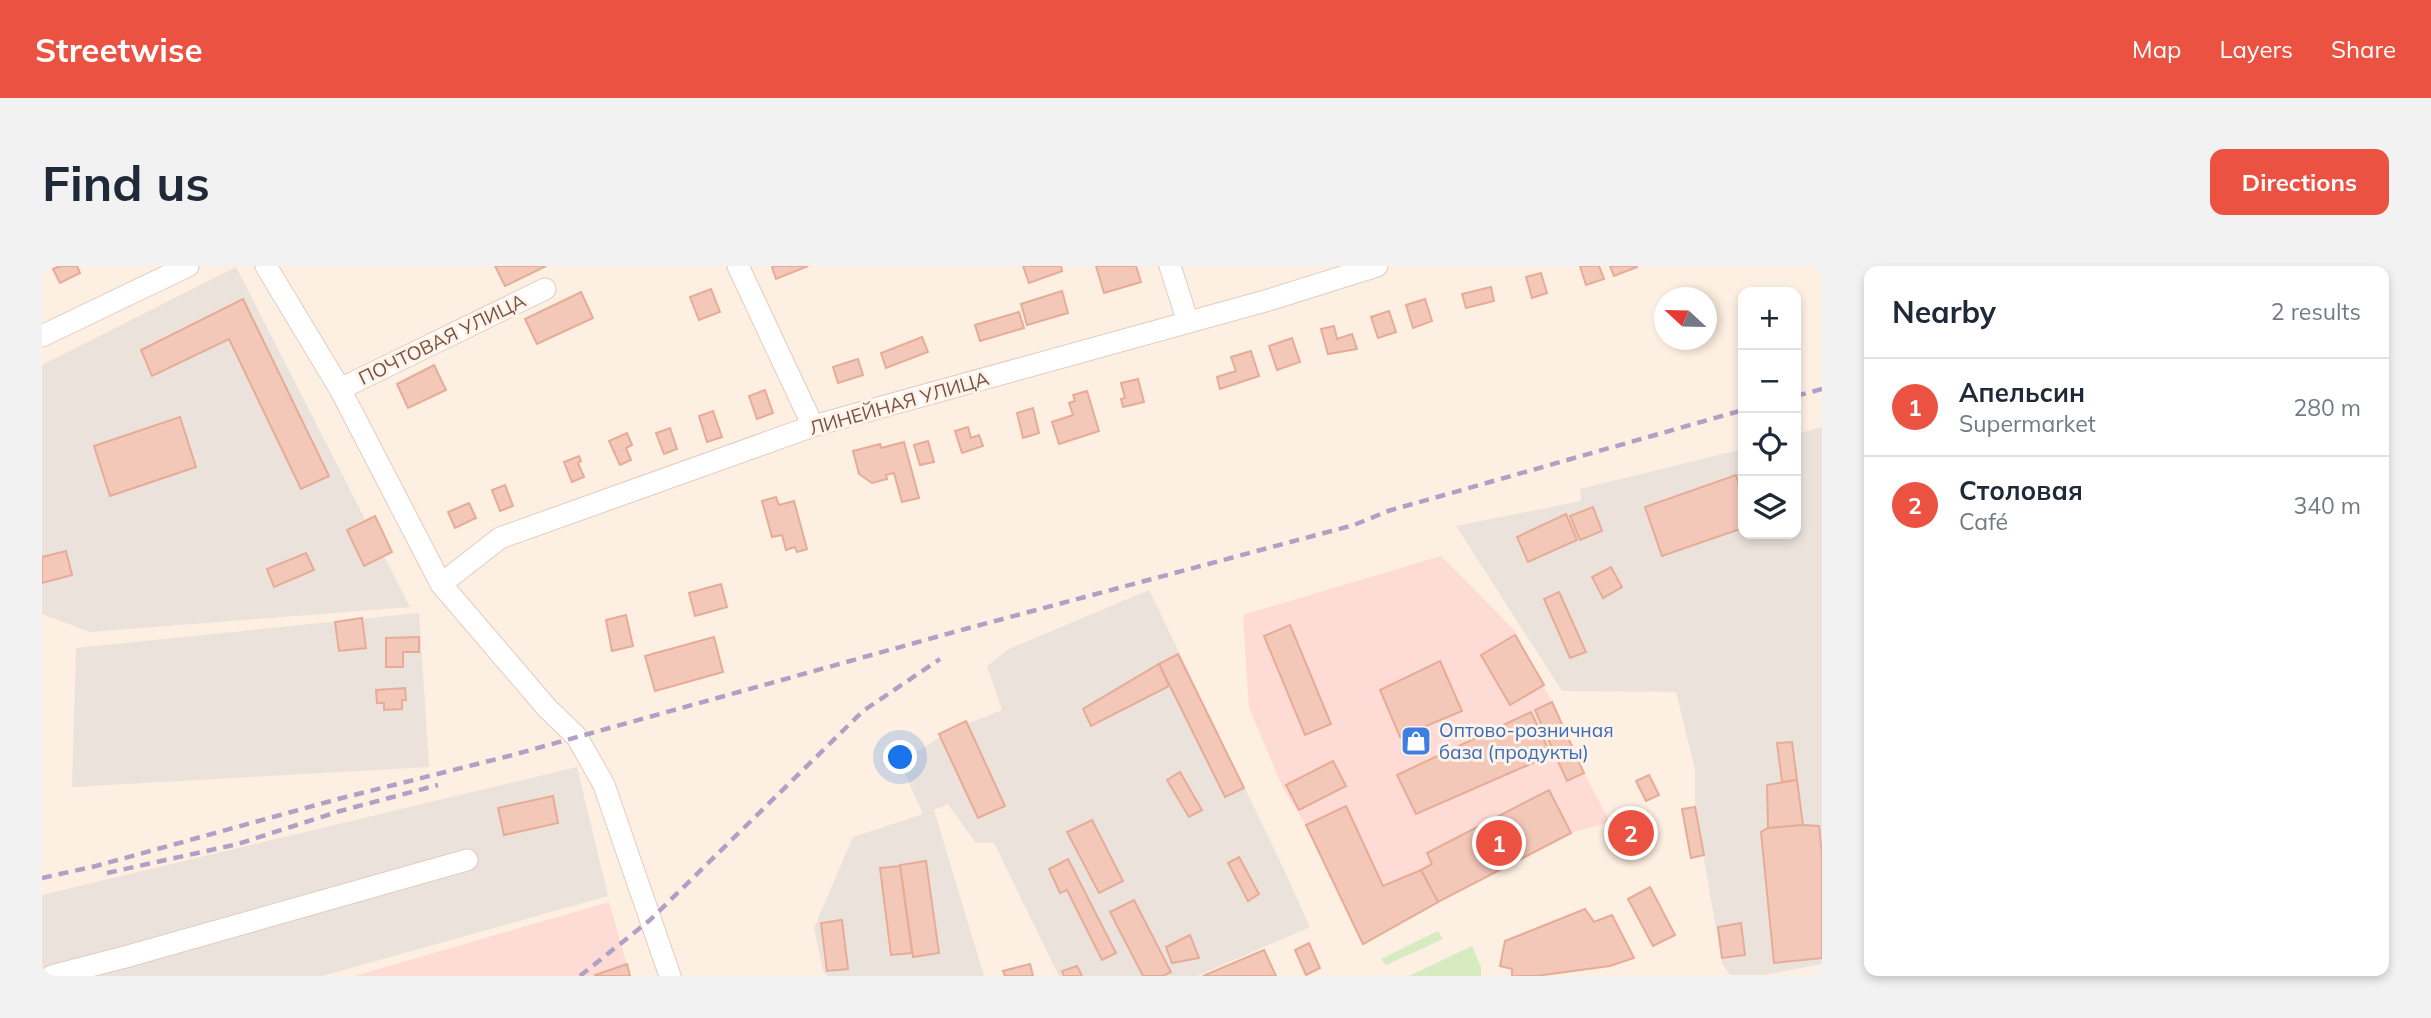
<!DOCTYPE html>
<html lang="en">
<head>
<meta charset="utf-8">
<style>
	body { margin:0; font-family:Mulish,sans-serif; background:#f2f2f3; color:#1f2937 }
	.controls { position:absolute; right:21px; top:21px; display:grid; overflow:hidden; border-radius:14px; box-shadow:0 4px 10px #0003 }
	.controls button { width:63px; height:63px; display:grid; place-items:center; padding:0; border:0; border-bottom:2px solid #e0e1e3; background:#fff; color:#1f2937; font:35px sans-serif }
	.compass { position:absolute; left:1612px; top:21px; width:63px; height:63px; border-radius:50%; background:#fff; box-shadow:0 4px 10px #0003; rotate:292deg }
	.you { position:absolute; left:859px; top:492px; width:24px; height:24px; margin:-18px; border:5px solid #fff; border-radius:50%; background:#1a73e8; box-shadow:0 0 0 10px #1a73e833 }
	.badge { display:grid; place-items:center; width:46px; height:46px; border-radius:50%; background:#ec5241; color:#fff; font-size:23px; font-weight:700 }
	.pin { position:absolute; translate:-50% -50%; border:4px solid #fff; box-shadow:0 2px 7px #0006 }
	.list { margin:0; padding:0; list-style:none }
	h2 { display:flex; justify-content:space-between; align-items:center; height:91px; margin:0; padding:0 28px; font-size:30px }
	h2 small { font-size:23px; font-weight:400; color:#747a83 }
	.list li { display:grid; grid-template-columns:46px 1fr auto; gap:21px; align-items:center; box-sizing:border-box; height:98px; padding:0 28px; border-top:2px solid #e0e1e3 }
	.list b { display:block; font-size:26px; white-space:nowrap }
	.list p { margin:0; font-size:23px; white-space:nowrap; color:#747a83 }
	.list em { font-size:23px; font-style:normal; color:#747a83 }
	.icon { flex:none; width:38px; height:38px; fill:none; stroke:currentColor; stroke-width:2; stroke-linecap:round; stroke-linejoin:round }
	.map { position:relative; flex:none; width:1780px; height:710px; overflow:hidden; border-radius:14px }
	header { display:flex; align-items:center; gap:42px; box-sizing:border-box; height:98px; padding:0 35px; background:#ec5241; color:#fff }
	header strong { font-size:33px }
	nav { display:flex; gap:38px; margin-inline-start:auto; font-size:24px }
	.intro { display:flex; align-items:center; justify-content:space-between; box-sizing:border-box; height:168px; padding:0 42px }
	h1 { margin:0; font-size:49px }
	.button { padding:18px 32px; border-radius:14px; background:#ec5241; color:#fff; font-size:24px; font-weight:700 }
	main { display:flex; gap:42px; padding:0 42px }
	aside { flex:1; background:#fff; border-radius:14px; box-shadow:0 4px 10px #0003 }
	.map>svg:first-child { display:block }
	.commercial { fill:#fedbd4 }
	.industrial { fill:#ebe2dc }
	.green { fill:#d6ebbf }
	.building { fill:#f3c8b8; stroke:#e6ac97; stroke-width:2 }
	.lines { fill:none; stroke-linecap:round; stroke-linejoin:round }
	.minor-casing { stroke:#e3ccc0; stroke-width:23 }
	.minor { stroke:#fff; stroke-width:21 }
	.rail { stroke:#b0a0c6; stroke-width:4.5; stroke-dasharray:10 7; stroke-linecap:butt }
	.labels { text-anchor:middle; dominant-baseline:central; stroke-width:6; stroke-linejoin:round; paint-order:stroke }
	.street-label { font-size:19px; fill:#755247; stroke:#fff3e8 }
	.shop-label { font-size:19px; fill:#366cbe; stroke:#fff3e8; text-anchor:start }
</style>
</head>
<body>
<header>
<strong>Streetwise</strong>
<nav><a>Map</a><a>Layers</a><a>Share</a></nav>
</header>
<div class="intro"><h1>Find us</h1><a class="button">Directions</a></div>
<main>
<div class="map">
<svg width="1780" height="710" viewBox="0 0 1780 710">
	<rect width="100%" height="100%" fill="#fdefe1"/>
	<!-- commercial -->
	<g class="commercial">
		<polygon points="1399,290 1473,365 1510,436 1542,507 1568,556 1529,567 1396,636 1321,678 1264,559 1241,522 1207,442 1201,349"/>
		<polygon points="567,636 588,710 313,710"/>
	</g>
	<!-- industrial -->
	<g class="industrial">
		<polygon points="194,1 368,341 48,366 0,348 0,99"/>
		<polygon points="1780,161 1780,698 1723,709 1688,709 1680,697 1653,541 1653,504 1634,426 1520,425 1414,260 1539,235 1538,223 1701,183 1701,268 1754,268 1754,168"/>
		<polygon points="1107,324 1236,591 1268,661 1155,710 1017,710 952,577 933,576 906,538 892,544 942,710 785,710 781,705 772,662 811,571 881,548 858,497 907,465 960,444 945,400 967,383"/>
		<polygon points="377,347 387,501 30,521 34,382"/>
		<polygon points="535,501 566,630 280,710 0,710 0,629"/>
	</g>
	<!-- green -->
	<g class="green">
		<polygon points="1396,665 1401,673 1344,699 1339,693"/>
		<polygon points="1430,680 1439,701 1439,710 1367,710"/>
	</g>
	<!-- building -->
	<g class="building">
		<polygon points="18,0 35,0 38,7 18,17 11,3"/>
		<polygon points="453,0 504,0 463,20"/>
		<polygon points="732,0 766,0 734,13 730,1"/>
		<polygon points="981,0 1019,0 1020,5 987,17"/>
		<polygon points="1054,0 1094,0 1099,16 1062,27"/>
		<polygon points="1538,0 1557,0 1562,13 1544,19"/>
		<polygon points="1568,0 1595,0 1595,1 1572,10"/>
		<polygon points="1499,7 1505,27 1490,32 1484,11"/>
		<polygon points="1449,21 1452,35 1424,42 1420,28"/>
		<polygon points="669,23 678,46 657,54 648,31"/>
		<polygon points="1020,25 1026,47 985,59 979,38"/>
		<polygon points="539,26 551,52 495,78 483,53"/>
		<polygon points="201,33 287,210 259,223 187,73 110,110 99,84"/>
		<polygon points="1383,33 1390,55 1371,62 1364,39"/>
		<polygon points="1347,45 1354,66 1336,72 1329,51"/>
		<polygon points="977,46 982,62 938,75 933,59"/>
		<polygon points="1292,60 1295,73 1310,68 1315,83 1286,88 1279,63"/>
		<polygon points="880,71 886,86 844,102 839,87"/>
		<polygon points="1250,72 1258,96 1235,104 1227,80"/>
		<polygon points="1209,85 1217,110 1178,123 1175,111 1194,105 1189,91"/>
		<polygon points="816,93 821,109 796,117 791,101"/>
		<polygon points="392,99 404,124 366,142 355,118"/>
		<polygon points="1096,113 1102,136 1081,141 1079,133 1083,132 1079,117"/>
		<polygon points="723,124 731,147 715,153 707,130"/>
		<polygon points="1045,125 1057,165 1017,178 1010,156 1031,149 1027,137 1033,135 1031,129"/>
		<polygon points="991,142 997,167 981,172 975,147"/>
		<polygon points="671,145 680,171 665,176 657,150"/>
		<polygon points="138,151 154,201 68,230 52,180"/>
		<polygon points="926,161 929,172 937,169 941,180 920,187 913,165"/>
		<polygon points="628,162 635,183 622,188 614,167"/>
		<polygon points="585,167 590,179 584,182 589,194 578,199 567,175"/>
		<polygon points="886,175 892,196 878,199 872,179"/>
		<polygon points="862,176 877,232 860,236 852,207 844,209 845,213 830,217 817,208 811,185 838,178 839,182"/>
		<polygon points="537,190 539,195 536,197 542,211 530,216 522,196"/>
		<polygon points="1694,209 1701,231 1701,262 1620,290 1603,241"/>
		<polygon points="463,219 471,240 458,245 450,224"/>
		<polygon points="734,231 737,239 752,235 765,283 755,286 753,281 744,284 740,269 730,271 720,235"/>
		<polygon points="427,237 434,252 413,262 406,246"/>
		<polygon points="1551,241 1560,265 1538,274 1528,250"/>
		<polygon points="1524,248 1535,274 1486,296 1475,271"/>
		<polygon points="333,250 350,286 322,300 305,264"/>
		<polygon points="24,285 30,309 0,317 0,291"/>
		<polygon points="264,287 272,304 232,321 225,303"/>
		<polygon points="1569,301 1580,321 1561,332 1550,311"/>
		<polygon points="679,318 685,341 653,350 647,327"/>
		<polygon points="1517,326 1544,386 1528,392 1502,333"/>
		<polygon points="584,349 591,380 570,385 564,354"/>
		<polygon points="320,352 324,382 297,385 293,356"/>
		<polygon points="1248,359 1289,458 1263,469 1222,370"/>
		<polygon points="1473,369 1502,419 1468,439 1439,389"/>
		<polygon points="377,371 377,386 361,386 361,401 344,401 344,372"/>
		<polygon points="672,371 681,406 613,425 603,390"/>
		<polygon points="1136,388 1202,522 1183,531 1117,398"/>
		<polygon points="1398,395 1420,445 1358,471 1338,424"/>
		<polygon points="1117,398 1127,420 1049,460 1041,443"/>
		<polygon points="363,422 364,434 360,434 360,443 342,444 342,437 335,437 334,424"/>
		<polygon points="1510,436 1542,507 1525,515 1493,444"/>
		<polygon points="1489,446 1509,489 1374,548 1355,509"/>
		<polygon points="924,455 963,540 936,552 897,468"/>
		<polygon points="1750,476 1755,514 1740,516 1735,477"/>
		<polygon points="1291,495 1304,520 1257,544 1244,519"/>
		<polygon points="1138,506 1160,544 1147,551 1125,514"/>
		<polygon points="1607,509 1617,529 1604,535 1594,515"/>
		<polygon points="1755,514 1761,559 1726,562 1725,519"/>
		<polygon points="1507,524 1529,567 1396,636 1379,604 1390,598 1385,587"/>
		<polygon points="511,530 516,557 462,569 456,542"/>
		<polygon points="1304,540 1341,620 1379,604 1396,636 1321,678 1264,559"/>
		<polygon points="1653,541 1662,589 1649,592 1640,543"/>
		<polygon points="1596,544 1611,577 1582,589 1568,556"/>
		<polygon points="1050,554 1081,615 1057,627 1025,566"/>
		<polygon points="1761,559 1777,560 1780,589 1780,692 1732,697 1719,566 1726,562"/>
		<polygon points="1197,591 1217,628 1206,635 1186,597"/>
		<polygon points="1026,593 1074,687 1060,694 1025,624 1018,627 1007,603"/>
		<polygon points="884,595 897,687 871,691 858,599"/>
		<polygon points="858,600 870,687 849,689 838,602"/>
		<polygon points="1608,621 1633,669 1611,680 1586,633"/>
		<polygon points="1092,634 1129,706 1121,710 1101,710 1068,646"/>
		<polygon points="1543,643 1552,656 1570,649 1592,692 1568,700 1494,710 1470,710 1470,703 1458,700 1463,675"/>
		<polygon points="800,654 806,703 785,705 779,657"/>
		<polygon points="1699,657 1703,689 1680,692 1676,661"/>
		<polygon points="1148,669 1157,692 1130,697 1124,681"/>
		<polygon points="1267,677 1278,702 1264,709 1253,684"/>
		<polygon points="1222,684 1234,710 1161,710"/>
		<polygon points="585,698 588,710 553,710 553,709"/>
		<polygon points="988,698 991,710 963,710 961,705"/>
		<polygon points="1035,700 1040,710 1022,710 1020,705"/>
	</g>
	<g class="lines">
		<!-- minor casing -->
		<g class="minor-casing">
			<g id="minor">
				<polyline points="224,0 298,123 399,318 505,442 535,471 540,480 562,519 628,710"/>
				<polyline points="696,0 771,160"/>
				<polyline points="1128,0 1146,56"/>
				<polyline points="0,70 146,0"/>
				<polyline points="298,123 503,23"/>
				<polyline points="399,318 458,272 771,160 1230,33 1335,0"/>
				<polyline points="10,710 83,691 425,594"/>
			</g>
		</g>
		<!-- minor -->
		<use href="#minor" class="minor"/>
		<!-- rail -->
		<g class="rail">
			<polyline points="1754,130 1780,123"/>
			<polyline points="65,607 196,578 298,545 396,519"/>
			<polyline points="0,612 54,600 296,533 467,490 912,366 1312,259 1346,245 1701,144"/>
			<polyline points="538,710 608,654 821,445 898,393"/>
		</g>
	</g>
	<!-- icons -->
	<defs>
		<g id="shop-square" transform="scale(1.575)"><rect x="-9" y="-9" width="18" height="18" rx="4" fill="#3f7fe0" stroke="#fff3e8"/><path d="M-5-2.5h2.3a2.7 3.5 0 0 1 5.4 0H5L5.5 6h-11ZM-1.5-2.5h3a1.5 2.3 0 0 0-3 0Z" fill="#fff"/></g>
	</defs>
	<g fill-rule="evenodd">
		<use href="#shop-square" x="1374" y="475"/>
	</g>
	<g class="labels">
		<!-- street labels -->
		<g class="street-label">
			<text transform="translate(400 73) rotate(-26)">ПОЧТОВАЯ УЛИЦА</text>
			<text transform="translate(857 137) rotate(-16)">ЛИНЕЙНАЯ УЛИЦА</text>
		</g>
		<!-- shop labels -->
		<g class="shop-label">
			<text x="1397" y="464">Оптово-розничная<tspan x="1397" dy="22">база (продукты)</tspan></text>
		</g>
	</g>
</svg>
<div class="controls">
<button>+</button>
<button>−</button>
<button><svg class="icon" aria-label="locate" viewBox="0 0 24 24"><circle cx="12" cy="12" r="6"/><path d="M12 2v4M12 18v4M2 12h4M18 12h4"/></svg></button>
<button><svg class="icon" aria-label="layers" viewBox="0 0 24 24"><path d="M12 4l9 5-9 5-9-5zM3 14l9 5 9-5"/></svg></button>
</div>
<svg class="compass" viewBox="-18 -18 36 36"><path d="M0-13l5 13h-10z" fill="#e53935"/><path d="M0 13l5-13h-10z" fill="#747a83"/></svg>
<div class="you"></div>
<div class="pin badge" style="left:1457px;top:577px">1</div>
<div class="pin badge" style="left:1589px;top:567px">2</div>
</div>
<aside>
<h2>Nearby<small>2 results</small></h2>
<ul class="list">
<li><span class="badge">1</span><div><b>Апельсин</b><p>Supermarket</p></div><em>280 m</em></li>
<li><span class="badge">2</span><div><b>Столовая</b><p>Café</p></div><em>340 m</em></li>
</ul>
</aside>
</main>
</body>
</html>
